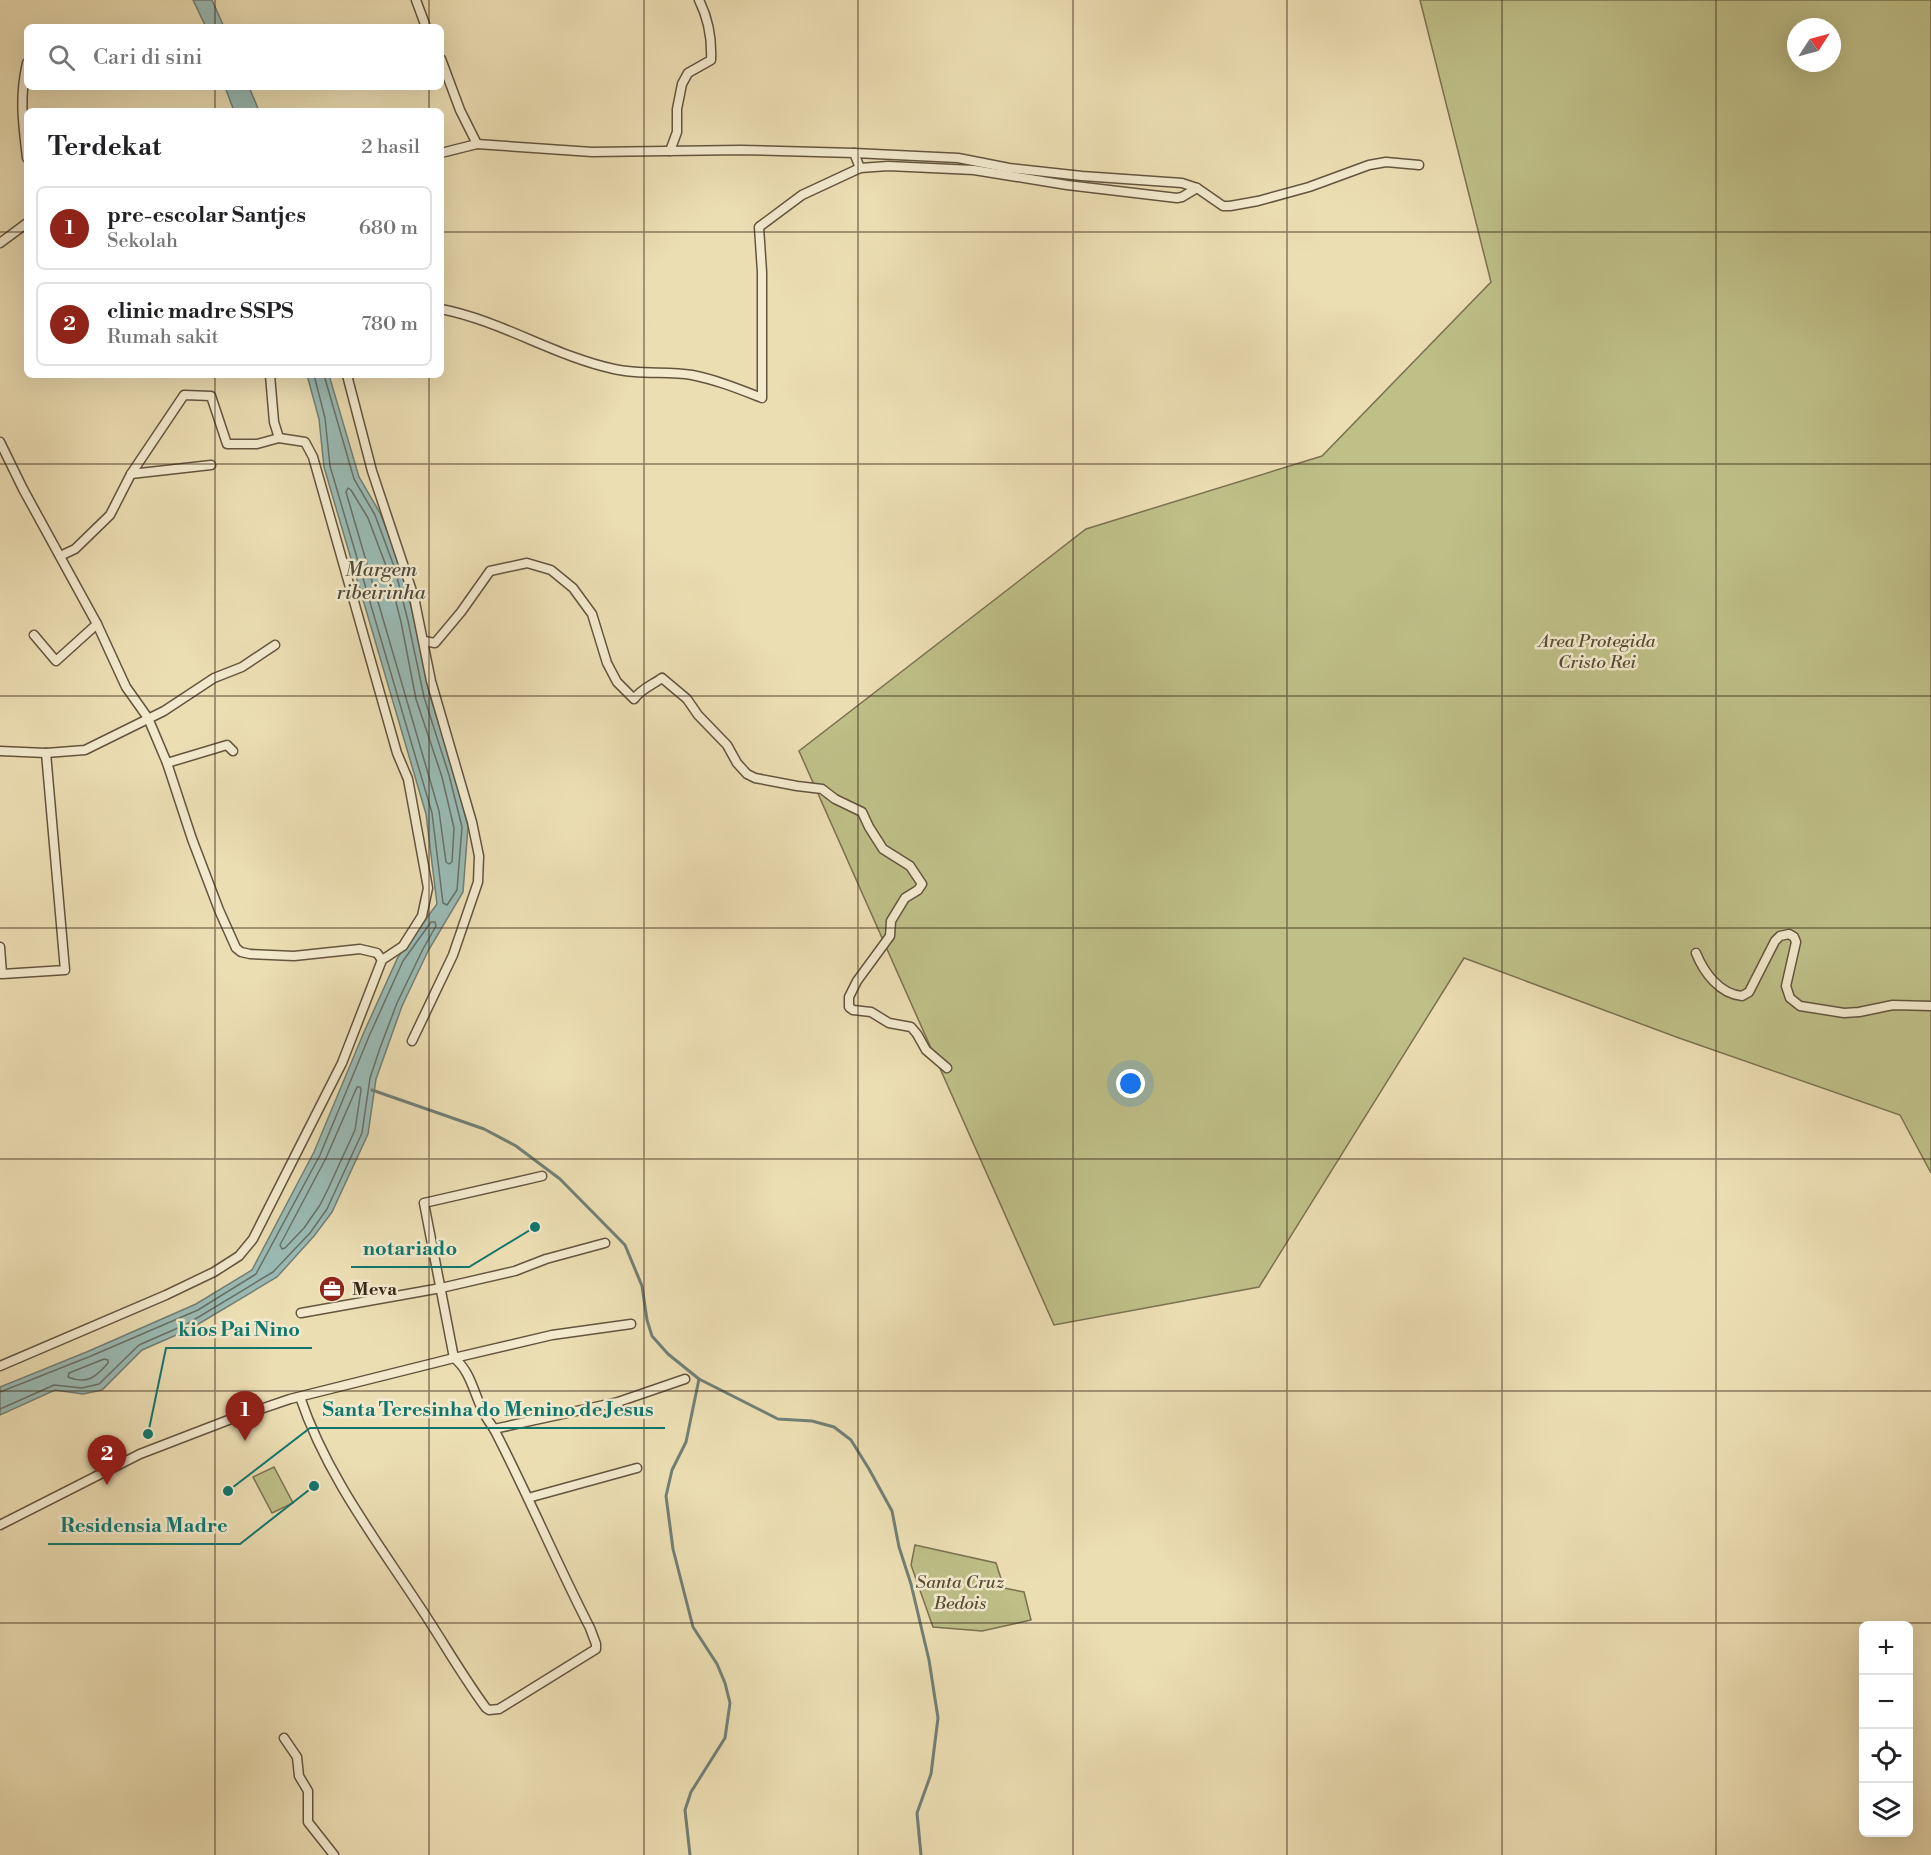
<!DOCTYPE html>
<html lang="id">
<head>
<meta charset="utf-8">
<style>
	body { margin:0; font-family:"Libre Bodoni",serif; background:#f2f2f2; color:#202124 }
	.controls { position:absolute; right:18px; bottom:18px; display:grid; overflow:hidden; border-radius:9px; box-shadow:0 6px 24px #0002 }
	.controls button { width:54px; height:54px; display:grid; place-items:center; padding:0; border:0; border-bottom:2px solid #e0e0e0; background:#fff; color:#202124; font:30px sans-serif }
	.compass { position:absolute; left:1787px; top:18px; width:54px; height:54px; border-radius:50%; background:#fff; box-shadow:0 6px 24px #0002; rotate:54deg }
	.you { position:absolute; left:1131px; top:1084px; width:21px; height:21px; margin:-15px; border:4px solid #fff; border-radius:50%; background:#1a73e8; box-shadow:0 0 0 9px #1a73e833 }
	.badge { display:grid; place-items:center; width:39px; height:39px; border-radius:50%; background:#8f2418; color:#fff; font-size:20px; font-weight:700 }
	.pin { position:absolute; translate:-50% -50px; filter:drop-shadow(0 2px 3px #0008) }
	.pin::after { content:''; position:absolute; top:32px; width:21px; height:18px; background:inherit; clip-path:polygon(0 0,100% 0,50% 100%) }
	.list { margin:0; padding:0; list-style:none }
	h2 { display:flex; justify-content:space-between; align-items:center; height:78px; margin:0; padding:0 24px; font-size:26px }
	h2 small { font-size:20px; font-weight:400; color:#757577 }
	.list li { display:grid; grid-template-columns:39px 1fr auto; gap:18px; align-items:center; box-sizing:border-box; height:84px; margin:0 12px 12px; padding:0 12px; border:2px solid #e0e0e0; border-radius:9px }
	.list b { display:block; font-size:22px; white-space:nowrap }
	.list p { margin:0; font-size:20px; white-space:nowrap; color:#757577 }
	.list em { font-size:20px; font-style:normal; color:#757577 }
	.icon { flex:none; width:33px; height:33px; fill:none; stroke:currentColor; stroke-width:2; stroke-linecap:round; stroke-linejoin:round }
	.map { position:relative; flex:none; width:1931px; height:1855px; overflow:hidden }
	.search { position:absolute; background:#fff; box-shadow:0 6px 24px #0002; left:24px; top:24px; width:420px; height:66px; display:flex; align-items:center; gap:15px; box-sizing:border-box; padding:0 21px; border-radius:9px; color:#757577; font-size:22px }
	.panel { position:absolute; background:#fff; box-shadow:0 6px 24px #0002; left:24px; top:108px; width:420px; height:270px; border-radius:9px }
	.map>svg:first-child { display:block }
	.green { fill:#bfbf88; stroke:#7b7250; stroke-width:1.5; fill-rule:evenodd }
	.water { fill:#9abbb5; stroke:#727f76; stroke-width:1.5 }
	.lines { fill:none; stroke-linecap:round; stroke-linejoin:round }
	.shore { stroke:#687066; stroke-width:1.5 }
	.stream { stroke:#727f76; stroke-width:3 }
	.minor-casing { stroke:#64543f; stroke-width:11 }
	.minor { stroke:#f3eace; stroke-width:8 }
	.grid { fill:none; stroke:#372618; stroke-width:1.5; stroke-opacity:0.55 }
	.labels { text-anchor:middle; dominant-baseline:central; stroke-width:5; stroke-linejoin:round; paint-order:stroke }
	.park-label { font-size:18px; font-style:italic; fill:#594c34; stroke:#f3eace }
	.poi-label { font-size:18px; font-weight:bold; fill:#372618; stroke:#f3eace; text-anchor:start }
	.water-label { font-size:20px; font-style:italic; fill:#504b3f; stroke:#f3eace }
	.leader { fill:none; stroke:#0f766e; stroke-width:2 }
	.callout-dot { fill:#0f766e; stroke:#f3eace; stroke-width:2 }
	.callout-label { font-size:20px; text-anchor:middle; font-weight:bold; fill:#0f766e; stroke:#f3eace; stroke-width:5; stroke-linejoin:round; paint-order:stroke }
</style>
</head>
<body>
<div class="map">
<svg width="1931" height="1855" viewBox="0 0 1931 1855">
	<rect width="100%" height="100%" fill="#ecdeb3"/>
	<filter id="stains"><feTurbulence type="fractalNoise" baseFrequency=".00333" numOctaves="4"/><feColorMatrix values="0 0 0 0 .2 0 0 0 0 .09 0 0 0 0 .02 0 0 0 .5 -.17"/></filter>
	<radialGradient id="worn" r=".72"><stop offset=".6" stop-color="#630" stop-opacity="0"/><stop offset="1" stop-color="#630" stop-opacity=".3"/></radialGradient>
	<!-- green -->
	<g class="green">
		<path d="M1420,0h511v1173l-31,-58 -221,-77 -215,-80 -205,329 -205,38 -255,-574 287,-222 236,-73 169,-174zM1796,27h36v36h-36z"/>
		<polygon points="274,1467 293,1503 272,1513 253,1477"/>
		<polygon points="915,1545 996,1563 1004,1588 1024,1592 1031,1620 982,1631 933,1627 911,1565"/>
	</g>
	<!-- water -->
	<g class="water">
		<polygon points="193,0 212,0 224,27 206,27"/>
		<polygon points="225,87 249,87 259,111 234,111"/>
		<polygon points="307,375 329,375 359,477 380,513 401,567 414,619 430,696 455,773 468,827 463,892 428,951 402,1006 376,1079 368,1134 332,1212 314,1236 277,1277 190,1329 142,1350 102,1390 83,1394 55,1390 0,1415 0,1387 89,1351 196,1304 252,1270 314,1152 364,1032 398,957 437,904 426,814 324,467 319,419"/>
	</g>
	<g class="lines">
		<!-- shore -->
		<g class="shore">
			<polyline points="314,375 325,418 330,466 432,813 443,903 447,905 457,890 462,827 449,775 424,697 408,621 395,569 375,515 354,479 324,375"/>
			<polygon points="348,488 351,490 368,518 388,571 401,622 416,699 442,777 454,828 452,862 449,864 446,862 439,811 346,492"/>
			<polygon points="357,1087 360,1087 361,1090 355,1130 328,1189 320,1205 304,1228 285,1248 282,1249 280,1245 326,1158"/>
			<path d="M104,1359l4,1v3c-12,14 -21,22 -40,14l1,-4z"/>
			<polyline points="0,1392 91,1356 198,1310 256,1274 320,1155 370,1034 403,961 431,922 435,922 436,926 423,949 397,1003 380,1048 370,1078 362,1133 327,1209 310,1233 273,1272 187,1324 139,1345 99,1384 82,1388 54,1385 0,1409"/>
		</g>
		<!-- stream -->
		<g class="stream">
			<polyline points="372,1090 484,1129 516,1146 560,1179 625,1245 642,1286 647,1320 652,1336 668,1354 699,1379 778,1419 812,1421 834,1427 851,1440 869,1469 892,1511 899,1547 911,1584 929,1660 938,1718 931,1774 917,1813 921,1855"/>
			<polyline points="690,1855 685,1810 691,1792 725,1738 730,1703 725,1683 717,1664 693,1627 673,1549 666,1496 672,1470 686,1442 699,1379"/>
		</g>
		<!-- minor casing -->
		<g class="minor-casing">
			<g id="minor">
				<polyline points="416,0 426,27"/>
				<polyline points="441,59 460,110 477,144 441,153"/>
				<path d="M27,63c-8,35 -4,60 0,95"/>
				<polyline points="477,144 592,152 741,150 854,153 860,168"/>
				<path d="M670,151l7,-19v-23l5,-25 6,-11 23,-13c1,-21 -3,-42 -12,-60"/>
				<polyline points="854,153 958,158 1009,168 1082,176 1182,183 1197,188 1223,206 1230,206 1258,201 1309,187 1369,165 1386,162 1419,165"/>
				<polyline points="0,243 27,223"/>
				<path d="M441,309c61,12 113,47 173,60 26,6 53,2 78,6 25,5 47,14 70,23v-126l-3,-45 43,-32 58,-27 28,-2 86,4 93,15 110,13 5,-1 15,-9"/>
				<polyline points="270,375 274,422 279,438"/>
				<polyline points="347,375 372,471 414,597 431,681 472,822 479,856 478,882 453,955 412,1041"/>
				<polyline points="0,442 23,489 97,624 126,687 148,718 167,763 192,839 219,910 236,948 241,952 250,954 294,956 360,949 377,953 382,960"/>
				<polyline points="131,474 211,465"/>
				<polyline points="34,635 56,661 97,624"/>
				<path d="M424,641l11,2 26,-31 29,-41 37,-8 24,7 22,18 19,26 15,49 10,19 17,17c7,-10 18,-14 28,-21l25,21 11,16 29,30 10,18 10,11 8,4 42,8 25,3 13,10 27,13 7,15 14,22 27,17 12,18 -4,6 -13,8 -14,23 -1,15 -33,45 -8,16v10l4,3 18,2 18,11 22,4 6,7 9,16 21,18"/>
				<polyline points="0,751 46,753 85,750 164,711 214,678 242,667 275,645"/>
				<polyline points="167,763 227,745 233,751"/>
				<polyline points="0,947 2,974 65,970 46,753"/>
				<path d="M1696,953c8,20 24,41 46,43l7,-4 26,-51 5,-5 9,-2 5,3 2,5 -10,44 4,12 10,8 44,7 15,-1 34,-7 38,1"/>
				<polyline points="542,1176 424,1203 454,1358 552,1335 631,1324"/>
				<polyline points="301,1313 441,1288 515,1271 546,1259 605,1243"/>
				<polyline points="0,1366 166,1295 214,1272 239,1256 253,1239 342,1063 382,960 403,946 422,916 428,888 408,779 397,753 313,457 305,442 279,438 257,444 227,444 211,396 184,395 131,474 110,515 75,549 60,556"/>
				<polyline points="494,1429 618,1402 685,1379"/>
				<polyline points="528,1498 637,1468"/>
				<path d="M0,1525l140,-71 91,-35 59,-20 164,-41c17,13 20,37 30,55 3,7 9,13 12,20 33,64 61,131 94,195l6,16v5l-97,60 -10,1 -3,-2c-25,-34 -45,-70 -68,-104 -44,-67 -92,-130 -118,-207"/>
				<polyline points="284,1738 297,1757 299,1776 308,1791 308,1822 334,1855"/>
			</g>
		</g>
		<!-- minor -->
		<use href="#minor" class="minor"/>
	</g>
	<!-- grid -->
	<path class="grid" d="M215,0v27M429,0v27M644,0v1855M858,0v1855M1073,0v1855M1287,0v1855M1502,0v1855M1716,0v1855M215,87v24M429,87v24M0,232h27M441,232h1490M215,375v1480M429,375v1480M0,464h1931M0,696h1931M0,928h1931M0,1159h1931M0,1391h1931M0,1623h1931"/>
	<!-- icons -->
	<defs>
		<g id="office-disc" transform="scale(1.35)"><circle r="9.5" fill="#8f2418" stroke="#f3eace"/><path d="M-6-3h4V-5.5h4V-3h4V5H-6ZM-1-4.5V-3h2v-1.5ZM-6 0V1H6V0Z" fill="#fff"/></g>
	</defs>
	<g fill-rule="evenodd">
		<use href="#office-disc" x="332" y="1289"/>
	</g>
	<g class="labels">
		<!-- park labels -->
		<g class="park-label">
			<text x="1597" y="641">Area Protegida<tspan x="1597" dy="21">Cristo Rei</tspan></text>
			<text x="960" y="1582">Santa Cruz<tspan x="960" dy="21">Bedois</tspan></text>
		</g>
		<!-- poi labels -->
		<g class="poi-label">
			<text x="352" y="1289">Meva</text>
		</g>
		<!-- water labels -->
		<g class="water-label">
			<text x="381" y="570">Margem<tspan x="381" dy="23">ribeirinha</tspan></text>
		</g>
	</g>
	<!-- callouts -->
	<path class="leader" d="M535 1227L469 1267H351M148 1434L166 1348H312M228 1491L310 1428H665M314 1486L240 1544H48"/>
	<g class="callout-dot">
		<circle cx="535" cy="1227" r="6"/>
		<circle cx="148" cy="1434" r="6"/>
		<circle cx="228" cy="1491" r="6"/>
		<circle cx="314" cy="1486" r="6"/>
	</g>
	<g class="callout-label">
		<text x="410" y="1255">notariado</text>
		<text x="239" y="1336">kios Pai Nino</text>
		<text x="488" y="1416">Santa Teresinha do Menino de Jesus</text>
		<text x="144" y="1532">Residensia Madre</text>
	</g>
	<rect width="100%" height="100%" filter="url(#stains)"/>
	<rect width="100%" height="100%" fill="url(#worn)"/>
</svg>
<div class="controls">
<button>+</button>
<button>−</button>
<button><svg class="icon" aria-label="locate" viewBox="0 0 24 24"><circle cx="12" cy="12" r="6"/><path d="M12 2v4M12 18v4M2 12h4M18 12h4"/></svg></button>
<button><svg class="icon" aria-label="layers" viewBox="0 0 24 24"><path d="M12 4l9 5-9 5-9-5zM3 14l9 5 9-5"/></svg></button>
</div>
<svg class="compass" viewBox="-18 -18 36 36"><path d="M0-13l5 13h-10z" fill="#e53935"/><path d="M0 13l5-13h-10z" fill="#757577"/></svg>
<div class="you"></div>
<div class="pin badge" style="left:245px;top:1441px">1</div>
<div class="pin badge" style="left:107px;top:1485px">2</div>
<div class="search"><svg class="icon" aria-label="search" viewBox="0 0 24 24"><circle cx="10" cy="10" r="6"/><path d="M15 15l6 6"/></svg>Cari di sini</div>
<section class="panel">
<h2>Terdekat<small>2 hasil</small></h2>
<ul class="list">
<li><span class="badge">1</span><div><b>pre-escolar Santjes</b><p>Sekolah</p></div><em>680 m</em></li>
<li><span class="badge">2</span><div><b>clinic madre SSPS</b><p>Rumah sakit</p></div><em>780 m</em></li>
</ul>
</section>
</div>
</body>
</html>
